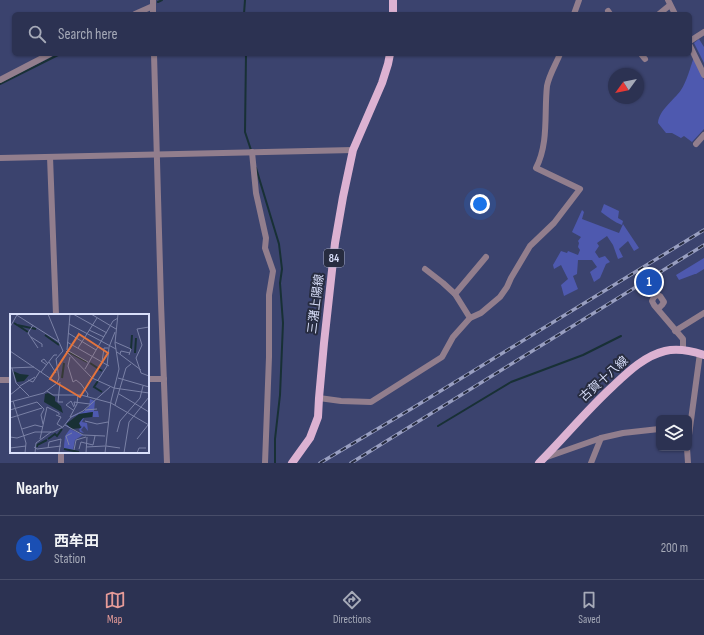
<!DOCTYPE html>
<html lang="en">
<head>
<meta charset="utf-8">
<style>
	body { margin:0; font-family:"Sofia Sans Condensed","Noto Sans JP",sans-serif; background:#383e5c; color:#f1f3f6 }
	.controls { position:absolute; right:12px; bottom:12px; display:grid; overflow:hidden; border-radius:6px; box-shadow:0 1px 3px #0004 }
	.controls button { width:36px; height:36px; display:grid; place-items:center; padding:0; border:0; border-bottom:1px solid #484d69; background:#2c3252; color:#f1f3f6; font:20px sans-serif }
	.compass { position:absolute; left:608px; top:68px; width:36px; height:36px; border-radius:50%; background:#2c3252; box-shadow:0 1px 3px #0004; rotate:237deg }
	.you { position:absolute; left:480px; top:204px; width:14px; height:14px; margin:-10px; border:3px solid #fff; border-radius:50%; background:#1a73e8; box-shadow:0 0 0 6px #1a73e833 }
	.badge { display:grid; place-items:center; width:26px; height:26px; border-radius:50%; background:#e69b98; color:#fff; font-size:13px; font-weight:700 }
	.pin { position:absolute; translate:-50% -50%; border:2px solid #fff; box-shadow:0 1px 4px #0006 }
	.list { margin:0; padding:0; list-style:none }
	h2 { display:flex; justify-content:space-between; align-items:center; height:52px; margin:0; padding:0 16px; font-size:17px }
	h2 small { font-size:13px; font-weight:400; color:#a6aab8 }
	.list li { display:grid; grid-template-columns:26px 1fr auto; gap:12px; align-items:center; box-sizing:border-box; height:64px; padding:0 16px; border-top:1px solid #484d69 }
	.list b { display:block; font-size:15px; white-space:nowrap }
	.list p { margin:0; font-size:13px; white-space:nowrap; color:#a6aab8 }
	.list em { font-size:13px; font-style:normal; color:#a6aab8 }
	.icon { flex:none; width:22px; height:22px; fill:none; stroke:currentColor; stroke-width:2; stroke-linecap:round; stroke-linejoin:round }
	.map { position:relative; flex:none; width:704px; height:463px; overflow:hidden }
	.search { position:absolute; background:#2c3252; box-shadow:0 1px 3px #0004; left:12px; right:12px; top:12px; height:44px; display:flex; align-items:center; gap:10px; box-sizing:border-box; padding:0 14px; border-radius:6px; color:#a6aab8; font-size:15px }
	.sheet { height:116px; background:#2c3252 }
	nav { display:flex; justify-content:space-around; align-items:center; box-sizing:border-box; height:56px; border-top:1px solid #484d69; background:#2c3252; font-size:11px; color:#a6aab8 }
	nav a { display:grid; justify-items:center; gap:2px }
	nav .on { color:#e69b98 }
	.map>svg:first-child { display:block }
	.green { fill:#4e59af }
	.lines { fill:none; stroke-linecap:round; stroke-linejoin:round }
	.stream { stroke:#183035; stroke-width:2 }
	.minor { stroke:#927e8d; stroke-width:6 }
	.major { stroke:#dcb2d2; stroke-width:8 }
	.rail-casing { stroke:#999fc1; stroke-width:3.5 }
	.rail { stroke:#272c40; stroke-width:2; stroke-dasharray:6; stroke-linecap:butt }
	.labels { text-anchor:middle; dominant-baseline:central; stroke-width:4; stroke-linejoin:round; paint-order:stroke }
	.shield { fill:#272c40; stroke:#a4a9c2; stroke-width:1 }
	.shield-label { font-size:11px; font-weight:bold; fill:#d9dffa }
	.street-label { font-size:12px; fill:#d9dffa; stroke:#272c40 }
	.inset-river { fill:none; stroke:#183035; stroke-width:2 }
	.inset-road { fill:none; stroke:#7a81a6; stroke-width:1 }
	.view { fill:#e5743c; fill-opacity:0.15; stroke:#e5743c; stroke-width:2 }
	.inset-edge { fill:none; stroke:#d9dffa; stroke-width:2 }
</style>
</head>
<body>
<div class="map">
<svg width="704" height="463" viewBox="0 0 704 463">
	<rect width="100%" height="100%" fill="#3b436e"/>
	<!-- green -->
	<g class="green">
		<polygon points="699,39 704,47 704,63 694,43"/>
		<path d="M694,57l10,23v49l-12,13 -8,-6 -3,2 -9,-5h-6l-8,-10c1,-13 16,-23 23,-33 6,-9 9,-22 13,-33z"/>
		<path d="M604,204l15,7 -1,7 5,3 -1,4c-8,-3 -14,-8 -21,-13z"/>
		<polygon points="582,210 584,212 582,219 619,233 623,224 639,248 634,251 628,241 619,249 623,257 618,259 613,245 607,236 597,243 599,246 595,252 599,258 605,256 610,262 606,264 600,278 594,282 590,272 597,267 592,260 578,260 577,274 573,276 578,289 564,296 561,285 568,279 561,265 554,269 553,265 561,251 567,253 568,251 578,255 580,250 578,247 579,243 578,241 581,237 572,232"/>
		<polygon points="704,258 704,269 696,274 695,274 679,280 676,275"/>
	</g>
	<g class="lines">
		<!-- stream -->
		<g class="stream">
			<polyline points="158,2 162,0"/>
			<polyline points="244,14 245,0"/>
			<polyline points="246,54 245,132 251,150"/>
			<polyline points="0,84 60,54"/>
			<polyline points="256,168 279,244 282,269 280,283 283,323 280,395 275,439 275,463"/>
			<polyline points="438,426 511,382 583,355 621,336"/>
		</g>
		<!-- minor -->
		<g class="minor">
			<polyline points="153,0 153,14"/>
			<polyline points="668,0 675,14"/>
			<polyline points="608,11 610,14"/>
			<polyline points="135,14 153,6"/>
			<polyline points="574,14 579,0"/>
			<polyline points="659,14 670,5"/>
			<polyline points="690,41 704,32"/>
			<polyline points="690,46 704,75"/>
			<polyline points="154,54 161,303 167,463"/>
			<polyline points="641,54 645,59"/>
			<polyline points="0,80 50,54"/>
			<polyline points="696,144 704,135"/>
			<polyline points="252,152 256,193 266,238 265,248 273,271 269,295 269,357 265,463"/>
			<polyline points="50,157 56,315"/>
			<polyline points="0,158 353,150"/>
			<polyline points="425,269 443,283 455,294 470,318"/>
			<polyline points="455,294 486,257"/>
			<polyline points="658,309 662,305 664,302 660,296 657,295 654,297 652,301 654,305 683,339 683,350"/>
			<polyline points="675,331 704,313"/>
			<polyline points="148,379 164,379"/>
			<polyline points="0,380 11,380"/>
			<path d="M319,398l22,3 30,1 71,-45 11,-20 17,-19 11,-5 19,-16 7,-10 4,-9 19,-32 24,-23 26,-34 -44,-21c13,-25 8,-55 11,-82 2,-11 9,-22 13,-32"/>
			<polyline points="689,435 700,353"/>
			<polyline points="687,448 688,463"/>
			<polyline points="61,452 61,463"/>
			<polyline points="547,457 601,438 623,433 659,429"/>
			<polyline points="591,463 601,438"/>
		</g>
		<!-- major -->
		<g class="major">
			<polyline points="393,14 393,0"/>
			<polyline points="292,463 310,438 318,417 319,398 324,343 335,243 343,197 353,150 382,83 388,64 390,54"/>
			<path d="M539,463c25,-25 47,-52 73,-76 15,-14 32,-31 53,-36 12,-3 27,0 39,4"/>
		</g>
		<!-- rail casing -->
		<g class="rail-casing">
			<g id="rail">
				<polyline points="320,463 411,409 704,230"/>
				<polyline points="351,463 704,245"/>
			</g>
		</g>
		<!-- rail -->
		<use href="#rail" class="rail"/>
	</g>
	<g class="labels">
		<!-- shield labels -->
		<rect class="shield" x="324" y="249" width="20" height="18" rx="3"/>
		<g class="shield-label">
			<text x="334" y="258">84</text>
		</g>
		<!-- street labels -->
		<g class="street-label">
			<text transform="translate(316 304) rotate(-83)">三潴上陽線</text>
			<text transform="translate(604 379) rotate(-42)">古賀十八線</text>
		</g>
	</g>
	<!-- overview -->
	<g transform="translate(10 314)">
		<rect width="139" height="139" fill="#3b436e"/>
		<path d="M80,85l5,2 -1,10h4l1,6h-6v-5l-14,2 -9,4 -4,6 3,2 9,-5 6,-3 -2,4 5,1 1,8 -4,-5 -3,4 3,3 -4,-1 -1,-3 3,-2 -3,-3 2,-4 -12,7 3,3 -6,-5 1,-4 4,-4 6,-3 6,-2 6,-5zM60,115l13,6 -8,5 -2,10h-4l-5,-1v-3l1,-10z" fill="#4e59af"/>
		<path d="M3,57l7,3 9,1 -5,6 -7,1zM38,79l7,4v4l6,5 2,7 -19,-11 1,-8zM83,98l-1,5 -9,1 -4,5 2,5 -9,1 -6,-5 13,-10z" fill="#183035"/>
		<path class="inset-river" d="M93,0h18M4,9l14,9M7,11l19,4M35,21l14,10M121,35l1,-14M59,38l18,10M125,39l1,-15M80,49l12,8M52,64l2,-15M88,67l-4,6 8,5M38,125l7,-5 2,2 5,-7M27,133v-2l10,-5M54,135l15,3"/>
		<path class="inset-road" d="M5,0l44,28 4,9M38,0l11,27M60,0l-3,36 21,12M63,0l34,19M81,0l25,15M59,10l47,25M23,11l-5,8 10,15M0,13l7,-12M139,13l-12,2 5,16 -6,13 5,15 8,3M79,16l15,7M58,19l28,17M21,23l11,7v3M57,28l42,24M105,28l16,7 -2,6M68,34l19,-30M0,37l47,32M56,37l26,27 22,10 35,5M107,38l24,18M110,40l1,-3 9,2M60,43l-2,9 5,16 3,-2 5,4 7,10 -1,3M39,48l7,11M92,48l2,-14h4M37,51l-6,-4 3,-2 4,5M0,54l24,-1M2,54l4,15 13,13M75,55l28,-48 5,-3M31,58l13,-17h3M108,64l31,9M18,66l5,2 7,-11M88,66l9,-14 2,-19 6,-15M50,68l-2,20h5M10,72l15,-9M37,77l6,4h28l30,8 38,22M109,80l30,18M0,81l10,-8M3,87l13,42 -1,10M0,88l34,-9 13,-10 2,-5 -3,-19 7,-8M105,91l11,-37 5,-4M65,92l-1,-4 16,2M0,96l27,-8 7,7 -3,6 2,9M63,96l-7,-5 5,-4 3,6M75,96l12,-1M46,101l5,2 -4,7 5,3M60,103l7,-13 1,-9M0,104l32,-10M75,107l12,3 11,-2M55,111l18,10 22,1M12,115l13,-4 8,2M107,118l3,-11 20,-23 3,-12M0,123l7,1 18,-6h18l10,-5 8,-10 12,-6 27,-24M30,125l7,-32 12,6v2M127,125l11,-14M59,131l-3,-9 6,-3M96,132l14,2M24,133l3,2 24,-3M76,133l19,-1M0,134l16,-2M38,134l1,-6 12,-3 -2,14M69,135l2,-7 12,3 2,-9M64,136l2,-10 10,-3M25,139l1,-10 15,-11M76,139l1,-16M95,139l6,-52 8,-32 -4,-26 3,-29M114,139l5,-31 20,-25M127,139l2,-5h7"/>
		<path class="view" d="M69,20l29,19 -28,44 -30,-18z"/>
		<rect width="139" height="139" class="inset-edge"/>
	</g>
</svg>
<div class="controls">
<button><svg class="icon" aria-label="layers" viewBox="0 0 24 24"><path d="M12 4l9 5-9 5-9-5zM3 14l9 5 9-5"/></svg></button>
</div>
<svg class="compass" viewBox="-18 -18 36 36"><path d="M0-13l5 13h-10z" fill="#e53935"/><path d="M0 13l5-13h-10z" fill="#a6aab8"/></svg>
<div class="you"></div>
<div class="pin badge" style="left:649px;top:282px;background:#1a4fb4">1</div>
<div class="search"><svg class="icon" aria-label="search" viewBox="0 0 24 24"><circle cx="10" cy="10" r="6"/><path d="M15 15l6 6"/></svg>Search here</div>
</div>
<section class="sheet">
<h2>Nearby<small></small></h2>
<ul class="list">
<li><span class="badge" style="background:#1a4fb4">1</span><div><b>西牟田</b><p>Station</p></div><em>200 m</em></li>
</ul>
</section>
<nav>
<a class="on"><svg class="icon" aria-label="map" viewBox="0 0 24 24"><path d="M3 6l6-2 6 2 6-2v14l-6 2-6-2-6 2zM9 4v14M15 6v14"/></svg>Map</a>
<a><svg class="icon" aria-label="directions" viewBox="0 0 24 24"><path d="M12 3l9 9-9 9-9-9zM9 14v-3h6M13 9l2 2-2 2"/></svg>Directions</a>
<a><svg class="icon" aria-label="saved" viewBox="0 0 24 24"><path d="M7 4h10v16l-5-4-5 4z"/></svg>Saved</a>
</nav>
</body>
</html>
